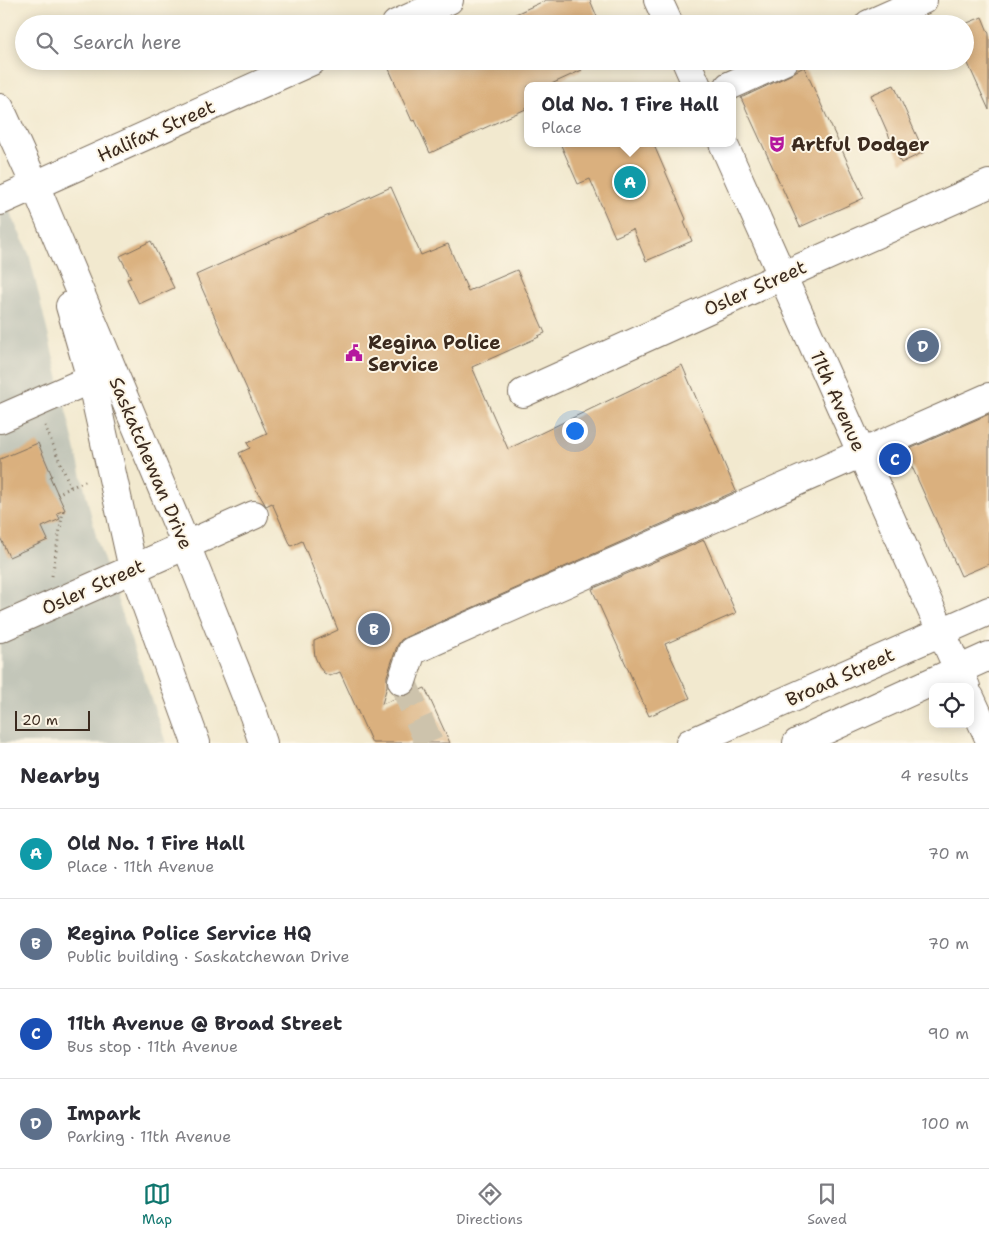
<!DOCTYPE html>
<html lang="en">
<head>
<meta charset="utf-8">
<style>
	body { margin:0; font-family:"Shantell Sans",sans-serif; background:#f2f2f3; color:#2b2b33 }
	.controls { position:absolute; right:15px; bottom:15px; display:grid; overflow:hidden; border-radius:10px; box-shadow:0 2px 12px #0003 }
	.controls button { width:45px; height:45px; display:grid; place-items:center; padding:0; border:0; border-bottom:1px solid #e1e1e2; background:#fff; color:#2b2b33; font:25px sans-serif }
	.scale { position:absolute; left:15px; bottom:12px; width:75px; box-sizing:border-box; padding-left:5px; border:2px solid #3b2a1e; border-top:0; font-size:14px; line-height:18px; white-space:nowrap; color:#3b2a1e; -webkit-text-stroke:4px #fcf5e5; paint-order:stroke }
	.you { position:absolute; left:574px; top:430px; width:18px; height:18px; margin:-12px; border:4px solid #fff; border-radius:50%; background:#1a73e8; box-shadow:0 0 0 8px #1a73e833 }
	.badge { display:grid; place-items:center; width:32px; height:32px; border-radius:50%; background:#0f766e; color:#fff; font-size:16px; font-weight:700 }
	.pin { position:absolute; translate:-50% -50%; border:2px solid #fff; box-shadow:0 1px 5px #0006 }
	.popup { position:absolute; left:524px; top:82px; width:212px; height:65px; box-sizing:border-box; display:grid; place-content:center; border-radius:10px; background:#fff; filter:drop-shadow(0 1px 4px #0005); font-size:16px; white-space:nowrap; color:#7c7c81 }
	.popup b { font-size:19px; color:#2b2b33 }
	.popup::after { content:''; position:absolute; left:50%; top:100%; margin-left:-10px; border:10px solid transparent; border-top-color:#fff }
	.list { margin:0; padding:0; list-style:none }
	h2 { display:flex; justify-content:space-between; align-items:center; height:65px; margin:0; padding:0 20px; font-size:21px }
	h2 small { font-size:16px; font-weight:400; color:#7c7c81 }
	.list li { display:grid; grid-template-columns:32px 1fr auto; gap:15px; align-items:center; box-sizing:border-box; height:90px; padding:0 20px; border-top:1px solid #e1e1e2 }
	.list b { display:block; font-size:19px; white-space:nowrap }
	.list p { margin:0; font-size:16px; white-space:nowrap; color:#7c7c81 }
	.list em { font-size:16px; font-style:normal; color:#7c7c81 }
	.icon { flex:none; width:28px; height:28px; fill:none; stroke:currentColor; stroke-width:2; stroke-linecap:round; stroke-linejoin:round }
	.map { position:relative; flex:none; width:989px; height:743px; overflow:hidden }
	.search { position:absolute; background:#fff; box-shadow:0 2px 12px #0003; left:15px; right:15px; top:15px; height:55px; display:flex; align-items:center; gap:12px; box-sizing:border-box; padding:0 18px; border-radius:28px; color:#7c7c81; font-size:19px }
	.sheet { height:425px; background:#fff }
	nav { display:flex; justify-content:space-around; align-items:center; box-sizing:border-box; height:70px; border-top:1px solid #e1e1e2; background:#fff; font-size:14px; color:#7c7c81 }
	nav a { display:grid; justify-items:center; gap:2px }
	nav .on { color:#0f766e }
	.map>svg:first-child { display:block }
	.industrial { fill:#c3c6b9 }
	.building { fill:#dab07e }
	.lines { fill:none; stroke-linecap:round; stroke-linejoin:round }
	.minor-tunnel { stroke:#cdc3ac; stroke-width:28; stroke-dasharray:28 14; stroke-linecap:butt }
	.minor-casing { stroke:#7b6d5c; stroke-width:30 }
	.major-casing { stroke:#7b6d5c; stroke-width:30 }
	.path { stroke:#7b6d5c; stroke-width:3; stroke-dasharray:1 4; stroke-linecap:butt }
	.minor { stroke:#fff; stroke-width:28 }
	.major { stroke:#fff; stroke-width:28 }
	.labels { text-anchor:middle; dominant-baseline:central; stroke-width:4; stroke-linejoin:round; paint-order:stroke }
	.street-label { font-size:19px; fill:#3b2a1e; stroke:#fcf5e5 }
	.poi-label { font-size:19px; font-weight:bold; fill:#3b2a1e; stroke:#fcf5e5; text-anchor:start }
</style>
</head>
<body>
<div class="map">
<svg width="989" height="743" viewBox="0 0 989 743">
	<rect width="100%" height="100%" fill="#fcf5e5"/>
	<filter id="ink" filterUnits="userSpaceOnUse"><feTurbulence type="fractalNoise" baseFrequency=".02" numOctaves="2"/><feDisplacementMap in="SourceGraphic" scale="10" xChannelSelector="R" yChannelSelector="G"/><feConvolveMatrix kernelMatrix="1 2 1 2 8 2 1 2 1" color-interpolation-filters="sRGB"/></filter>
	<filter id="wash" filterUnits="userSpaceOnUse"><feTurbulence type="fractalNoise" baseFrequency=".0096" numOctaves="4" result="noise"/><feDisplacementMap in="SourceGraphic" scale="20" xChannelSelector="R" yChannelSelector="G"/><feGaussianBlur stdDeviation="1.12" result="paint"/><feColorMatrix in="noise" values="0 0 0 0 0 0 0 0 0 0 0 0 0 0 0 0 0 1.4 0 .05"/><feComposite in="paint" operator="in"/></filter>
	<g filter="url(#wash)">
		<rect width="100%" height="100%" fill="#f2e9cf"/>
		<!-- industrial -->
		<polygon class="industrial" points="0,190 29,254 97,540 166,743 0,743"/>
		<g id="blocks">
			<!-- building -->
			<g class="building">
				<polygon points="546,0 590,0 600,24 494,24"/>
				<polygon points="982,17 989,34 989,110 965,57 965,24"/>
				<polygon points="405,61 578,61 582,70 547,86 528,86 528,108 430,153 415,120 412,121 389,69"/>
				<polygon points="804,67 864,198 800,227 741,98 790,75 796,71"/>
				<polygon points="894,85 924,152 901,163 871,95"/>
				<polygon points="560,143 653,143 686,219 684,222 692,241 646,261 633,229 615,237 590,179 578,184"/>
				<polygon points="391,187 421,255 448,244 468,291 517,270 545,333 538,336 539,337 472,367 508,449 682,365 736,491 406,637 401,640 397,646 387,676 387,686 382,704 402,696 406,696 425,688 450,743 372,743 340,672 330,676 324,673 320,668 315,657 314,648 314,641 338,630 302,541 291,546 272,503 266,506 259,494 258,494 239,453 250,448 247,443 267,434 196,275"/>
				<polygon points="151,241 174,288 139,304 127,279 131,278 120,256"/>
				<polygon points="989,414 989,564 961,576 905,451"/>
				<polygon points="38,443 52,476 50,477 65,510 57,513 60,519 42,527 48,540 9,557 0,537 0,459"/>
				<polygon points="704,540 736,613 665,644 690,698 649,716 592,589"/>
			</g>
		</g>
	</g>
	<g filter="url(#ink)">
		<use href="#blocks" fill-opacity="0" stroke="#7b6d5c" stroke-width="1"/>
		<g class="lines">
			<!-- minor-tunnel -->
			<polyline class="minor-tunnel" points="402,681 429,743"/>
			<!-- minor casing -->
			<g class="minor-casing">
				<g id="minor">
					<polyline points="658,0 669,24"/>
					<polyline points="396,24 449,0"/>
					<polyline points="869,24 923,0"/>
					<polyline points="686,61 697,86"/>
					<polyline points="729,86 784,61"/>
					<polyline points="723,143 966,687"/>
					<polyline points="0,201 312,61"/>
					<polyline points="523,393 782,276 989,184"/>
					<polyline points="0,419 91,379"/>
					<polyline points="0,628 254,515"/>
					<polyline points="402,681 412,651 989,397"/>
					<polyline points="970,697 989,738"/>
				</g>
			</g>
			<!-- major casing -->
			<g class="major-casing">
				<g id="major">
					<polyline points="0,108 35,185 186,545 254,716 263,743"/>
					<polyline points="70,306 91,379 133,569 196,743"/>
					<polyline points="690,743 989,611"/>
					<polyline points="797,743 989,656"/>
				</g>
			</g>
			<!-- path -->
			<g class="path">
				<polyline points="45,426 71,488"/>
				<polyline points="57,494 87,480"/>
				<polyline points="52,576 63,511"/>
			</g>
			<!-- minor -->
			<use href="#minor" class="minor"/>
			<!-- major -->
			<use href="#major" class="major"/>
		</g>
	</g>
	<!-- icons -->
	<defs>
		<g id="theatre-bare" transform="scale(1.35)"><path d="M-5-5.5Q0-4 5-5.5V0Q5 5 0 6Q-5 5-5 0ZM-3.3-2.5H-1v1.5H-3.3ZM1-2.5H3.3v1.5H1ZM-2.8 1Q0 5.5 2.8 1Z" fill="#b5179e" stroke="#fcf5e5" stroke-width="2.5" paint-order="stroke"/></g>
		<g id="civic-bare" transform="scale(1.35)"><path d="M-.6-6.5H3V-4.5H.6V-3L4-1V1h2V6H-6V1h2V-1L-.6-3ZM-1.2 2.5V6h2.4V2.5Z" fill="#b5179e" stroke="#fcf5e5" stroke-width="2.5" paint-order="stroke"/></g>
	</defs>
	<g fill-rule="evenodd">
		<use href="#theatre-bare" x="777" y="144"/>
		<use href="#civic-bare" x="354" y="353"/>
	</g>
	<g class="labels">
		<!-- street labels -->
		<g class="street-label">
			<text transform="translate(156 131) rotate(-24)">Halifax Street</text>
			<text transform="translate(755 288) rotate(-24)">Osler Street</text>
			<text transform="translate(838 401) rotate(66)">11th Avenue</text>
			<text transform="translate(151 463) rotate(67)">Saskatchewan Drive</text>
			<text transform="translate(93 587) rotate(-24)">Osler Street</text>
			<text transform="translate(840 677) rotate(-24)">Broad Street</text>
		</g>
		<!-- poi labels -->
		<g class="poi-label">
			<text x="791" y="144">Artful Dodger</text>
			<text x="368" y="342">Regina Police<tspan x="368" dy="22">Service</tspan></text>
		</g>
	</g>
</svg>
<div class="controls">
<button><svg class="icon" aria-label="locate" viewBox="0 0 24 24"><circle cx="12" cy="12" r="6"/><path d="M12 2v4M12 18v4M2 12h4M18 12h4"/></svg></button>
</div>
<div class="scale">20 m</div>
<div class="you"></div>
<div class="pin badge" style="left:630px;top:182px;background:#0f9aa8">A</div>
<div class="popup"><b>Old No. 1 Fire Hall</b>Place</div>
<div class="pin badge" style="left:374px;top:629px;background:#5c6f8a">B</div>
<div class="pin badge" style="left:895px;top:459px;background:#1a4fb4">C</div>
<div class="pin badge" style="left:923px;top:346px;background:#5c6f8a">D</div>
<div class="search"><svg class="icon" aria-label="search" viewBox="0 0 24 24"><circle cx="10" cy="10" r="6"/><path d="M15 15l6 6"/></svg>Search here</div>
</div>
<section class="sheet">
<h2>Nearby<small>4 results</small></h2>
<ul class="list">
<li><span class="badge" style="background:#0f9aa8">A</span><div><b>Old No. 1 Fire Hall</b><p>Place · 11th Avenue</p></div><em>70 m</em></li>
<li><span class="badge" style="background:#5c6f8a">B</span><div><b>Regina Police Service HQ</b><p>Public building · Saskatchewan Drive</p></div><em>70 m</em></li>
<li><span class="badge" style="background:#1a4fb4">C</span><div><b>11th Avenue @ Broad Street</b><p>Bus stop · 11th Avenue</p></div><em>90 m</em></li>
<li><span class="badge" style="background:#5c6f8a">D</span><div><b>Impark</b><p>Parking · 11th Avenue</p></div><em>100 m</em></li>
</ul>
</section>
<nav>
<a class="on"><svg class="icon" aria-label="map" viewBox="0 0 24 24"><path d="M3 6l6-2 6 2 6-2v14l-6 2-6-2-6 2zM9 4v14M15 6v14"/></svg>Map</a>
<a><svg class="icon" aria-label="directions" viewBox="0 0 24 24"><path d="M12 3l9 9-9 9-9-9zM9 14v-3h6M13 9l2 2-2 2"/></svg>Directions</a>
<a><svg class="icon" aria-label="saved" viewBox="0 0 24 24"><path d="M7 4h10v16l-5-4-5 4z"/></svg>Saved</a>
</nav>
</body>
</html>
